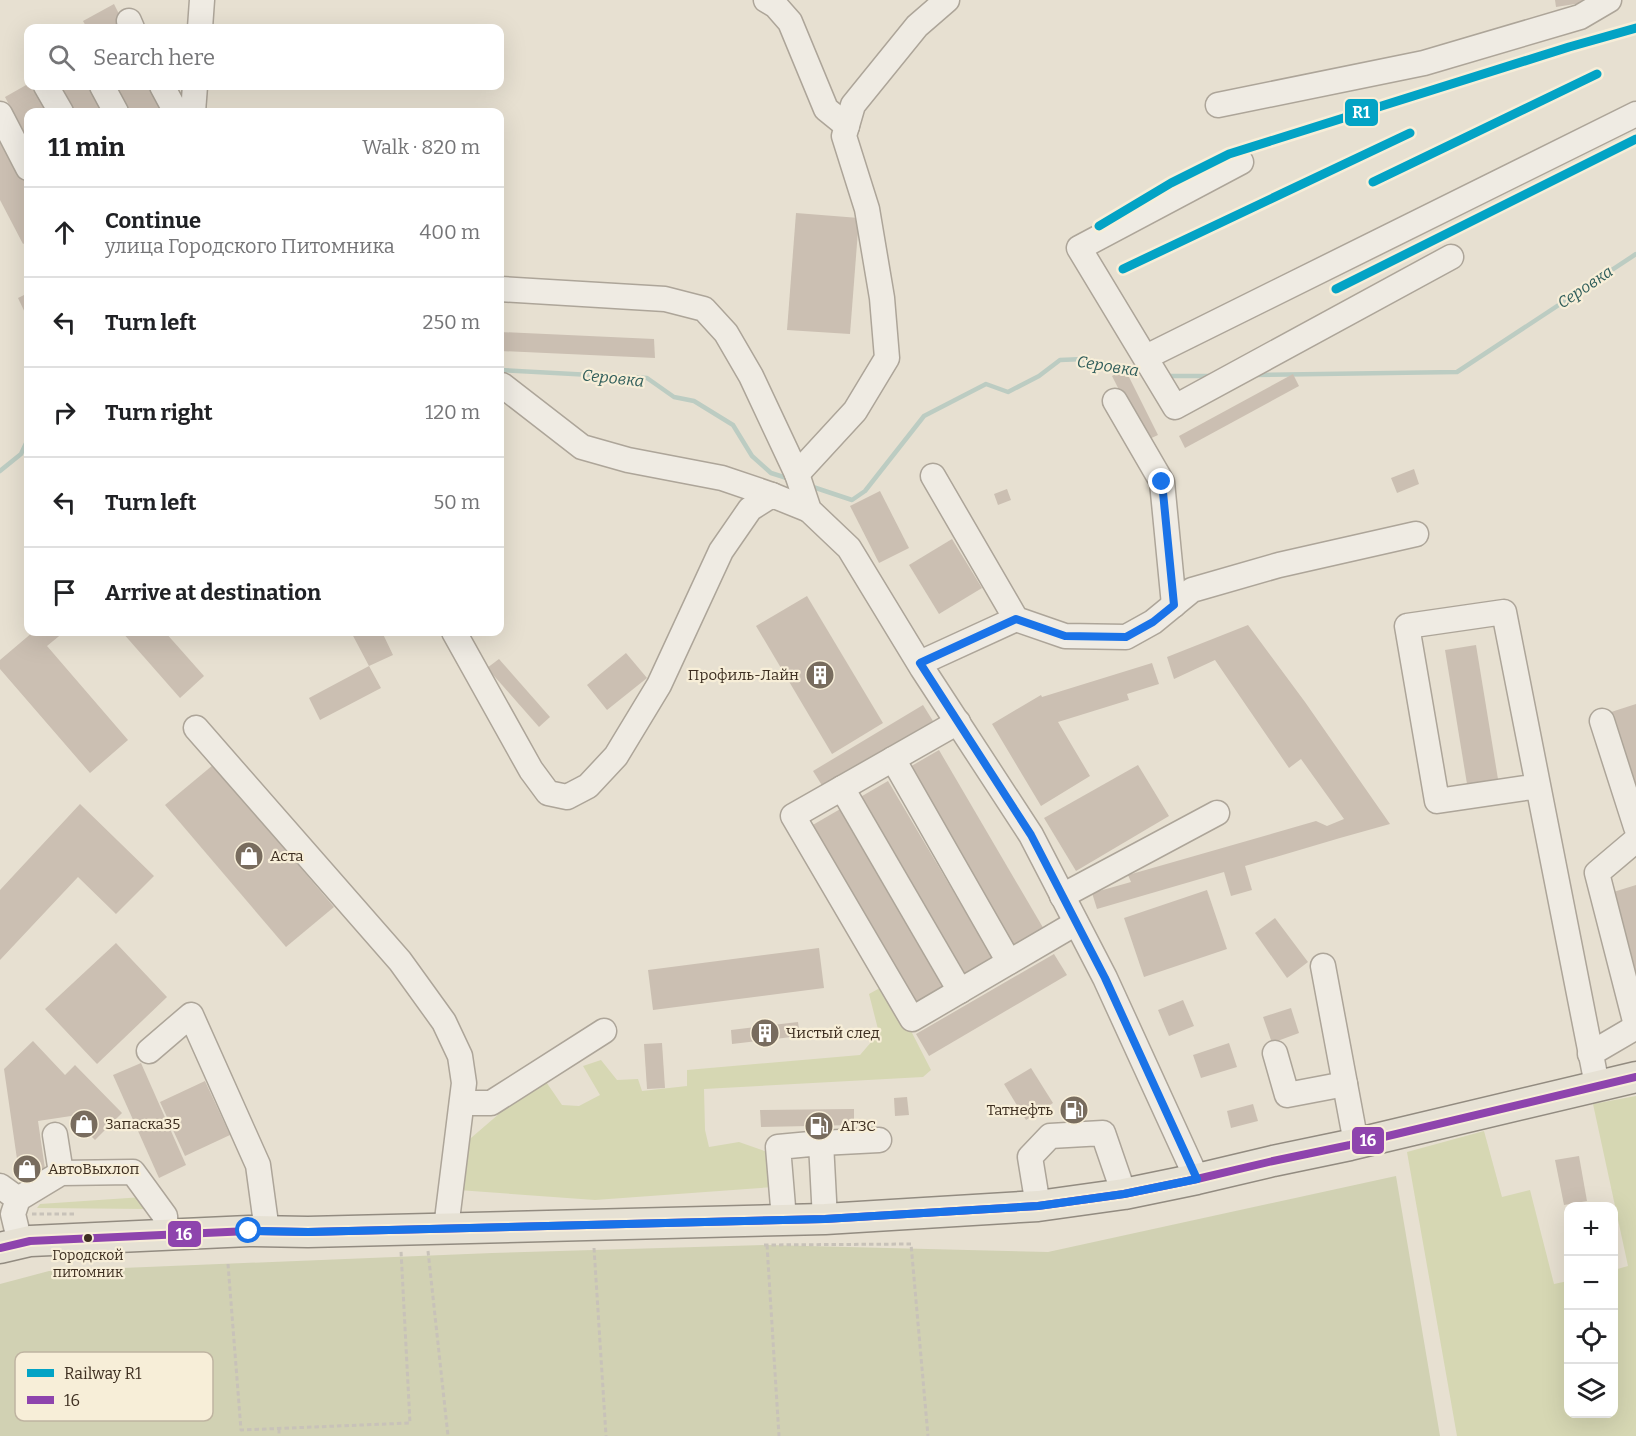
<!DOCTYPE html>
<html lang="en">
<head>
<meta charset="utf-8">
<style>
	body { margin:0; font-family:Bitter,serif; background:#f2f2f2; color:#202124 }
	.controls { position:absolute; right:18px; bottom:18px; display:grid; overflow:hidden; border-radius:12px; box-shadow:0 6px 24px #0002 }
	.controls button { width:54px; height:54px; display:grid; place-items:center; padding:0; border:0; border-bottom:2px solid #e0e0e0; background:#fff; color:#202124; font:30px sans-serif }
	.stop { position:absolute; width:18px; height:18px; margin:-14px; border:4px solid #1a73e8; border-radius:50%; background:#fff }
	.stop.end { background:#1a73e8; border-color:#fff; box-shadow:0 2px 6px #0008 }
	.list { margin:0; padding:0; list-style:none }
	h2 { display:flex; justify-content:space-between; align-items:center; height:78px; margin:0; padding:0 24px; font-size:26px }
	h2 small { font-size:20px; font-weight:400; color:#757577 }
	.list li { display:grid; grid-template-columns:39px 1fr auto; gap:18px; align-items:center; box-sizing:border-box; height:90px; padding:0 24px; border-top:2px solid #e0e0e0 }
	.list b { display:block; font-size:22px; white-space:nowrap }
	.list p { margin:0; font-size:20px; white-space:nowrap; color:#757577 }
	.list em { font-size:20px; font-style:normal; color:#757577 }
	.icon { flex:none; width:33px; height:33px; fill:none; stroke:currentColor; stroke-width:2; stroke-linecap:round; stroke-linejoin:round }
	.map { position:relative; flex:none; width:1636px; height:1436px; overflow:hidden }
	.search { position:absolute; background:#fff; box-shadow:0 6px 24px #0002; left:24px; top:24px; width:480px; height:66px; display:flex; align-items:center; gap:15px; box-sizing:border-box; padding:0 21px; border-radius:12px; color:#757577; font-size:22px }
	.panel { position:absolute; background:#fff; box-shadow:0 6px 24px #0002; left:24px; top:108px; width:480px; height:528px; border-radius:12px }
	.map>svg:first-child { display:block }
	.green { fill:#d6d7b3 }
	.cemetery { fill:#d1d1b3 }
	.lines { fill:none; stroke-linecap:round; stroke-linejoin:round }
	.stream { stroke:#bcccc2; stroke-width:4.5 }
	.building { fill:#cbbfb2 }
	.minor-casing { stroke:#ada599; stroke-width:27 }
	.major-casing { stroke:#928b80; stroke-width:33 }
	.path { stroke:#c8c2b9; stroke-width:3; stroke-dasharray:4.5 3; stroke-linecap:butt }
	.minor { stroke:#efebe3; stroke-width:24 }
	.major { stroke:#e6e1d4; stroke-width:30 }
	.bus-1-casing { stroke:#f7eed8; stroke-width:12 }
	.bus-1 { stroke:#8e44ad; stroke-width:8 }
	.rail-1-casing { stroke:#f7eed8; stroke-width:14 }
	.rail-1 { stroke:#03a3c5; stroke-width:9 }
	.route { stroke:#1a73e8; stroke-width:8 }
	.bus-dot { fill:#3d2e20; stroke:#f7eed8; stroke-width:2 }
	.labels { text-anchor:middle; dominant-baseline:central; stroke-width:4.5; stroke-linejoin:round; paint-order:stroke }
	.bus-label { font-size:14px; fill:#3d2e20; stroke:#f7eed8 }
	.poi-label { font-size:15px; fill:#3d2e20; stroke:#f7eed8; text-anchor:start }
	.water-label { font-size:16px; font-style:italic; fill:#2f5d5a; stroke:#f7eed8 }
	.key { fill:#f7eed8; stroke:#bfb4a1; stroke-width:1.5 }
	.key-label { font-size:16px; fill:#3d2e20 }
	.line-badge { stroke:#f7eed8; stroke-width:2 }
	.badge-label { font-size:16px; text-anchor:middle; font-weight:bold; fill:#fff }
</style>
</head>
<body>
<div class="map">
<svg width="1636" height="1436" viewBox="0 0 1636 1436">
	<rect width="100%" height="100%" fill="#e7e0d1"/>
	<!-- green -->
	<g class="green">
		<polygon points="887,984 931,1070 923,1077 704,1089 705,1130 709,1147 739,1142 770,1153 774,1187 595,1200 458,1190 464,1144 500,1113 497,1103 542,1076 562,1105 579,1106 600,1095 583,1066 601,1060 617,1080 638,1079 642,1091 687,1086 687,1070 860,1055 879,1033 869,994"/>
		<polygon points="1636,1096 1636,1436 1457,1436 1407,1152 1484,1131 1502,1197 1530,1190 1554,1284 1568,1281 1568,1414 1614,1414 1614,1270 1628,1266 1593,1104"/>
		<polygon points="143,1197 148,1209 37,1208 40,1204"/>
	</g>
	<!-- cemetery -->
	<polygon class="cemetery" points="1396,1176 1440,1436 0,1436 0,1284 49,1271 492,1253 767,1245 1048,1252"/>
	<g class="lines">
		<!-- stream -->
		<g class="stream">
			<polyline points="500,370 647,378 674,397 694,401 733,425 752,456 771,473 790,479"/>
			<polyline points="1254,375 1457,372 1636,254"/>
			<polyline points="1168,376 1210,376"/>
			<polyline points="0,471 21,454 28,439"/>
			<polyline points="810,486 852,500 865,491 924,416 986,384 1008,392 1039,376 1060,360 1084,359 1145,372"/>
		</g>
	</g>
	<!-- building -->
	<g class="building">
		<polygon points="1555,0 1594,0 1594,1 1556,7"/>
		<polygon points="114,4 126,28 87,28 83,21"/>
		<polygon points="28,84 28,86 39,86 53,112 28,112 28,142 5,97"/>
		<polygon points="58,86 97,86 112,112 72,112"/>
		<polygon points="116,86 156,86 170,112 131,112"/>
		<polygon points="0,124 28,178 28,241 23,244 0,200"/>
		<polygon points="796,213 859,218 850,334 787,330"/>
		<polygon points="28,293 28,319 18,298"/>
		<polygon points="500,332 654,339 655,358 500,351"/>
		<polygon points="1125,369 1158,435 1145,441 1112,376"/>
		<polygon points="1293,374 1299,386 1185,448 1179,436"/>
		<polygon points="1414,469 1419,484 1397,493 1391,478"/>
		<polygon points="1007,489 1011,500 998,505 994,494"/>
		<polygon points="880,491 909,548 879,563 850,506"/>
		<polygon points="952,539 982,588 939,614 909,565"/>
		<polygon points="807,596 883,723 832,754 756,626"/>
		<polygon points="1248,625 1305,702 1390,824 1340,838 1245,866 1252,890 1231,896 1224,872 1097,909 1092,893 1131,882 1128,875 1316,821 1327,826 1344,819 1301,759 1289,768 1215,660 1174,679 1167,657"/>
		<polygon points="33,632 64,632 47,646 128,740 90,773 0,669 0,660"/>
		<polygon points="122,632 165,632 204,676 180,698"/>
		<polygon points="351,632 382,632 393,655 369,666 381,688 320,720 309,698 369,666"/>
		<polygon points="1476,645 1498,779 1467,784 1445,650"/>
		<polygon points="626,653 647,678 607,710 587,685"/>
		<polygon points="499,659 550,717 539,727 487,668"/>
		<polygon points="1152,663 1159,684 1127,694 1129,700 1058,722 1090,776 1041,806 992,724 1041,695 1042,697"/>
		<polygon points="1636,704 1636,794 1608,713"/>
		<polygon points="923,705 933,721 823,787 813,771"/>
		<polygon points="939,750 1045,931 1015,949 908,768"/>
		<polygon points="213,765 334,907 286,947 165,805"/>
		<polygon points="1138,765 1169,816 1076,871 1044,818"/>
		<polygon points="888,781 995,962 964,980 857,799"/>
		<polygon points="80,804 154,876 116,914 78,877 0,960 0,890"/>
		<polygon points="842,808 949,989 918,1008 811,826"/>
		<polygon points="1636,885 1636,981 1607,894"/>
		<polygon points="1207,890 1227,949 1144,977 1124,918"/>
		<polygon points="1275,918 1308,962 1287,978 1255,933"/>
		<polygon points="116,943 167,997 97,1064 45,1009"/>
		<polygon points="819,948 824,988 653,1010 648,970"/>
		<polygon points="1054,954 1067,975 929,1056 916,1034"/>
		<polygon points="1183,1000 1194,1026 1169,1036 1158,1010"/>
		<polygon points="1291,1008 1299,1033 1272,1043 1263,1017"/>
		<polygon points="798,1022 800,1036 732,1044 731,1030"/>
		<polygon points="33,1041 65,1075 75,1065 122,1113 95,1140 71,1116 38,1121 45,1169 19,1173 4,1069"/>
		<polygon points="662,1043 665,1088 647,1089 644,1044"/>
		<polygon points="1229,1043 1237,1067 1201,1078 1193,1055"/>
		<polygon points="141,1063 186,1165 159,1178 113,1075"/>
		<polygon points="1031,1068 1053,1103 1026,1120 1004,1084"/>
		<polygon points="205,1081 230,1135 185,1156 160,1102"/>
		<polygon points="907,1097 909,1115 895,1116 894,1098"/>
		<polygon points="1253,1104 1258,1121 1231,1128 1227,1111"/>
		<polygon points="854,1109 854,1125 761,1127 760,1110"/>
		<polygon points="1579,1156 1587,1201 1564,1205 1555,1160"/>
	</g>
	<g class="lines">
		<!-- minor casing -->
		<g class="minor-casing">
			<g id="minor">
				<polyline points="766,0 776,6 790,22 826,109 847,126"/>
				<polyline points="129,21 132,28"/>
				<polyline points="200,28 202,0"/>
				<polyline points="46,86 61,112"/>
				<polyline points="102,86 116,112"/>
				<polyline points="162,86 176,112"/>
				<polyline points="1218,105 1424,63 1580,17 1609,0"/>
				<polyline points="193,112 195,86"/>
				<polyline points="0,114 28,168"/>
				<polyline points="1241,162 1079,248 1175,407 1451,257"/>
				<polyline points="500,289 665,299 704,309 726,333 751,376 797,474 809,510 849,548 922,668 1031,835 1105,978 1197,1179"/>
				<polyline points="1146,357 1636,114"/>
				<polyline points="502,385 582,447 628,460 722,478 772,495"/>
				<polyline points="1115,401 1162,482 1174,605"/>
				<polyline points="797,474 855,411 887,358 882,298 867,209 844,136 853,105 917,26 947,0"/>
				<polyline points="933,476 1016,619 1065,636 1126,637 1153,622 1192,590 1279,565 1416,534"/>
				<polyline points="454,632 531,770 548,793 567,797 588,786 616,756 659,685 721,551 750,509 772,495 809,510"/>
				<polyline points="920,663 1016,619"/>
				<polyline points="1602,721 1636,827"/>
				<polyline points="958,722 793,816 912,1019 1076,923"/>
				<polyline points="196,728 400,961 444,1022 460,1056 464,1083 446,1228"/>
				<polyline points="893,759 1009,962"/>
				<polyline points="1538,786 1437,801 1407,626 1504,612 1597,1085"/>
				<polyline points="842,788 960,991"/>
				<polyline points="1636,840 1597,873 1636,1025"/>
				<polyline points="1062,896 1217,813"/>
				<polyline points="1323,966 1356,1143"/>
				<polyline points="149,1051 191,1015 258,1165 267,1231"/>
				<polyline points="1275,1053 1287,1095 1345,1084"/>
				<polyline points="1590,1054 1636,1027"/>
				<polyline points="462,1103 491,1103 604,1031"/>
				<polyline points="55,1135 61,1173"/>
				<polyline points="821,1143 879,1140"/>
				<polyline points="0,1186 18,1199"/>
				<polyline points="1038,1206 1030,1157 1050,1136 1103,1133 1124,1194"/>
				<polyline points="784,1219 778,1147 821,1143 825,1219"/>
				<polyline points="20,1243 13,1214 18,1199 61,1173 133,1172 165,1216 166,1235"/>
			</g>
		</g>
		<!-- major casing -->
		<g class="major-casing">
			<polyline id="major" points="0,1248 30,1241 249,1231 308,1232 825,1219 1038,1206 1124,1194 1197,1179 1273,1161 1350,1145 1636,1077"/>
		</g>
		<!-- path -->
		<g class="path">
			<polyline points="32,1214 77,1214"/>
			<polyline points="764,1245 911,1244 928,1436"/>
			<polyline points="767,1245 779,1436"/>
			<polyline points="594,1248 606,1436"/>
			<polyline points="428,1251 448,1436"/>
			<polyline points="228,1264 241,1430 410,1423 401,1251"/>
			<polyline points="279,1429 279,1436"/>
		</g>
		<!-- minor -->
		<use href="#minor" class="minor"/>
		<!-- major -->
		<use href="#major" class="major"/>
		<!-- bus-1 casing -->
		<g class="bus-1-casing">
			<polyline id="bus-1" points="0,1248 30,1241 249,1231 308,1232 825,1219 1038,1206 1124,1194 1197,1179 1273,1161 1350,1145 1636,1077"/>
		</g>
		<!-- bus-1 -->
		<use href="#bus-1" class="bus-1"/>
		<!-- rail-1 casing -->
		<g class="rail-1-casing">
			<g id="rail-1">
				<polyline points="1373,182 1597,74"/>
				<polyline points="1099,226 1171,183 1229,154 1569,47 1636,28"/>
				<polyline points="1123,269 1410,133"/>
				<polyline points="1336,289 1636,139"/>
			</g>
		</g>
		<!-- rail-1 -->
		<use href="#rail-1" class="rail-1"/>
	</g>
	<g class="lines">
		<!-- route -->
		<polyline class="route" points="249,1231 308,1232 825,1219 1038,1206 1124,1194 1197,1179 1105,978 1031,835 920,663 1016,619 1065,636 1126,637 1153,622 1174,605 1162,482"/>
	</g>
	<!-- icons -->
	<defs>
		<g id="building-disc" transform="scale(1.5)"><circle r="9.5" fill="#786c5e" stroke="#f7eed8"/><path d="M-4-6H4V6H1V3H-1V6H-4ZM-2.5-4.3h1.7v1.8h-1.7ZM.8-4.3h1.7v1.8H.8ZM-2.5-1h1.7V.8h-1.7ZM.8-1h1.7V.8H.8Z" fill="#fff"/></g>
		<g id="shop-disc" transform="scale(1.5)"><circle r="9.5" fill="#786c5e" stroke="#f7eed8"/><path d="M-5-2.5h2.3a2.7 3.5 0 0 1 5.4 0H5L5.5 6h-11ZM-1.5-2.5h3a1.5 2.3 0 0 0-3 0Z" fill="#fff"/></g>
		<g id="fuel-disc" transform="scale(1.5)"><circle r="9.5" fill="#786c5e" stroke="#f7eed8"/><path d="M-5.5-6h7V0h2V4h1.3V-2.5L3-4.5l.8-.8L6-3V5H2.5V1h-1V6h-7ZM-4.2-4.7v3.2H.2V-4.7Z" fill="#fff"/></g>
	</defs>
	<g fill-rule="evenodd">
		<use href="#building-disc" x="820" y="675"/>
		<use href="#shop-disc" x="249" y="856"/>
		<use href="#building-disc" x="765" y="1033"/>
		<use href="#fuel-disc" x="1074" y="1110"/>
		<use href="#shop-disc" x="84" y="1124"/>
		<use href="#fuel-disc" x="819" y="1126"/>
		<use href="#shop-disc" x="27" y="1169"/>
	</g>
	<!-- markers -->
	<circle class="bus-dot" cx="88" cy="1238" r="5"/>
	<g class="labels">
		<!-- bus labels -->
		<g class="bus-label">
			<text x="88" y="1255">Городской<tspan x="88" dy="17">питомник</tspan></text>
		</g>
		<!-- poi labels -->
		<g class="poi-label">
			<text x="799" y="675" text-anchor="end">Профиль-Лайн</text>
			<text x="270" y="856">Аста</text>
			<text x="786" y="1033">Чистый след</text>
			<text x="1053" y="1110" text-anchor="end">Татнефть</text>
			<text x="105" y="1124">Запаска35</text>
			<text x="840" y="1126">АГЗС</text>
			<text x="48" y="1169">АвтоВыхлоп</text>
		</g>
		<!-- water labels -->
		<g class="water-label">
			<text transform="translate(1585 287) rotate(-34)">Серовка</text>
			<text transform="translate(1108 366) rotate(9)">Серовка</text>
			<text transform="translate(613 378) rotate(6)">Серовка</text>
		</g>
	</g>
	<!-- legend -->
	<rect x="15" y="1352" width="198" height="69" rx="9" class="key"/>
	<rect x="27" y="1369" width="27" height="8" fill="#03a3c5"/>
	<rect x="27" y="1396" width="27" height="8" fill="#8e44ad"/>
	<g class="key-label">
		<text x="64" y="1379">Railway R1</text>
		<text x="64" y="1406">16</text>
	</g>
	<g class="line-badge">
		<rect x="1344" y="98" width="35" height="29" rx="6" fill="#03a3c5"/>
		<rect x="1351" y="1126" width="34" height="29" rx="6" fill="#8e44ad"/>
		<rect x="167" y="1220" width="35" height="28" rx="6" fill="#8e44ad"/>
	</g>
	<g class="badge-label">
		<text x="1361" y="118">R1</text>
		<text x="1368" y="1146">16</text>
		<text x="184" y="1240">16</text>
	</g>
</svg>
<div class="controls">
<button>+</button>
<button>−</button>
<button><svg class="icon" aria-label="locate" viewBox="0 0 24 24"><circle cx="12" cy="12" r="6"/><path d="M12 2v4M12 18v4M2 12h4M18 12h4"/></svg></button>
<button><svg class="icon" aria-label="layers" viewBox="0 0 24 24"><path d="M12 4l9 5-9 5-9-5zM3 14l9 5 9-5"/></svg></button>
</div>
<div class="stop" style="left:249px;top:1231px"></div>
<div class="stop end" style="left:1162px;top:482px"></div>
<div class="search"><svg class="icon" aria-label="search" viewBox="0 0 24 24"><circle cx="10" cy="10" r="6"/><path d="M15 15l6 6"/></svg>Search here</div>
<section class="panel">
<h2>11 min<small>Walk · 820 m</small></h2>
<ul class="list">
<li><svg class="icon" aria-label="ahead" viewBox="0 0 24 24"><path d="M12 20V5M6 11l6-6 6 6"/></svg><div><b>Continue</b><p>улица Городского Питомника</p></div><em>400 m</em></li>
<li><svg class="icon" aria-label="left" viewBox="0 0 24 24"><path d="M17 20v-9H6M10 6l-5 5 5 5"/></svg><div><b>Turn left</b></div><em>250 m</em></li>
<li><svg class="icon" aria-label="right" viewBox="0 0 24 24"><path d="M7 20v-9h11M14 6l5 5-5 5"/></svg><div><b>Turn right</b></div><em>120 m</em></li>
<li><svg class="icon" aria-label="left" viewBox="0 0 24 24"><path d="M17 20v-9H6M10 6l-5 5 5 5"/></svg><div><b>Turn left</b></div><em>50 m</em></li>
<li><svg class="icon" aria-label="arrive" viewBox="0 0 24 24"><path d="M6 21V4h12l-3 4 3 4H6"/></svg><div><b>Arrive at destination</b></div></li>
</ul>
</section>
</div>
</body>
</html>
